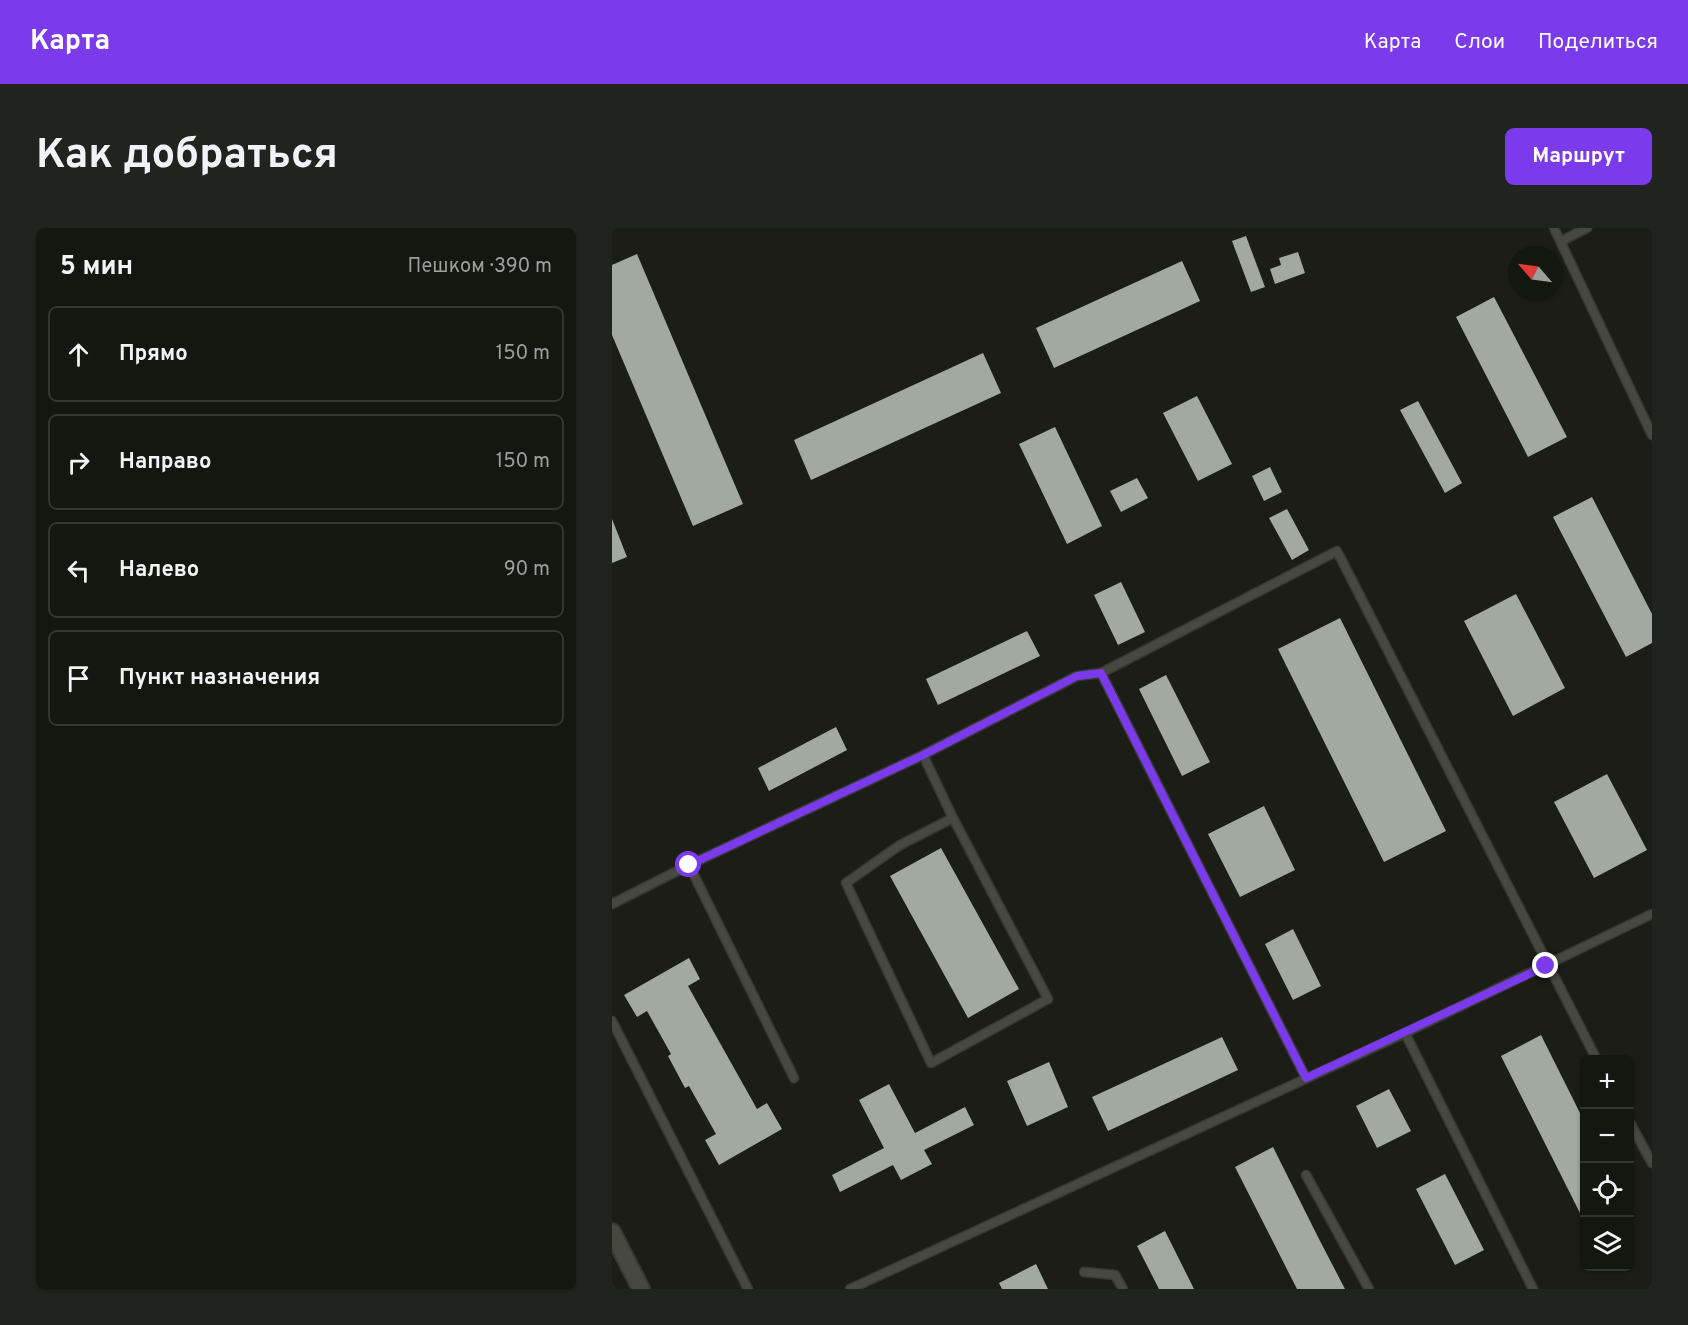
<!DOCTYPE html>
<html lang="ru">
<head>
<meta charset="utf-8">
<style>
	body { margin:0; font-family:Overpass,sans-serif; background:#21231e; color:#f1f3f6 }
	.controls { position:absolute; right:18px; bottom:18px; display:grid; overflow:hidden; border-radius:9px; box-shadow:0 2px 4px #0004 }
	.controls button { width:54px; height:54px; display:grid; place-items:center; padding:0; border:0; border-bottom:2px solid #333530; background:#141610; color:#f1f3f6; font:30px sans-serif }
	.compass { position:absolute; left:896px; top:18px; width:54px; height:54px; border-radius:50%; background:#141610; box-shadow:0 2px 4px #0004; rotate:298deg }
	.stop { position:absolute; width:18px; height:18px; margin:-14px; border:4px solid #7c3aed; border-radius:50%; background:#fff }
	.stop.end { background:#7c3aed; border-color:#fff; box-shadow:0 2px 6px #0008 }
	.list { margin:0; padding:0; list-style:none }
	h2 { display:flex; justify-content:space-between; align-items:center; height:78px; margin:0; padding:0 24px; font-size:26px }
	h2 small { font-size:20px; font-weight:400; color:#9d9f9f }
	.list li { display:grid; grid-template-columns:39px 1fr auto; gap:18px; align-items:center; box-sizing:border-box; height:96px; margin:0 12px 12px; padding:0 12px; border:2px solid #333530; border-radius:9px }
	.list b { display:block; font-size:22px; white-space:nowrap }
	.list em { font-size:20px; font-style:normal; color:#9d9f9f }
	.icon { flex:none; width:33px; height:33px; fill:none; stroke:currentColor; stroke-width:2; stroke-linecap:round; stroke-linejoin:round }
	.map { position:relative; flex:none; width:1040px; height:1061px; overflow:hidden; border-radius:9px }
	header { display:flex; align-items:center; gap:36px; box-sizing:border-box; height:84px; padding:0 30px; background:#7c3aed; color:#fff }
	header strong { font-size:28px }
	nav { display:flex; gap:33px; margin-inline-start:auto; font-size:21px }
	.intro { display:flex; align-items:center; justify-content:space-between; box-sizing:border-box; height:144px; padding:0 36px }
	h1 { margin:0; font-size:42px }
	.button { padding:15px 27px; border-radius:9px; background:#7c3aed; color:#fff; font-size:21px; font-weight:700 }
	main { display:flex; gap:36px; padding:0 36px }
	aside { flex:1; background:#141610; border-radius:9px; box-shadow:0 2px 4px #0004 }
	.map>svg:first-child { display:block }
	.building { fill:#a1a9a1 }
	.lines { fill:none; stroke-linecap:round; stroke-linejoin:round }
	.service-casing { stroke:#373834; stroke-width:11 }
	.secondary-casing { stroke:#373834; stroke-width:20 }
	.service { stroke:#474941; stroke-width:8 }
	.secondary { stroke:#474941; stroke-width:16 }
	.route { stroke:#7c3aed; stroke-width:8 }
</style>
</head>
<body>
<header>
<strong>Карта</strong>
<nav><a>Карта</a><a>Слои</a><a>Поделиться</a></nav>
</header>
<div class="intro"><h1>Как добраться</h1><a class="button">Маршрут</a></div>
<main>
<aside>
<h2>5 мин<small>Пешком · 390 m</small></h2>
<ul class="list">
<li><svg class="icon" aria-label="ahead" viewBox="0 0 24 24"><path d="M12 20V5M6 11l6-6 6 6"/></svg><div><b>Прямо</b></div><em>150 m</em></li>
<li><svg class="icon" aria-label="right" viewBox="0 0 24 24"><path d="M7 20v-9h11M14 6l5 5-5 5"/></svg><div><b>Направо</b></div><em>150 m</em></li>
<li><svg class="icon" aria-label="left" viewBox="0 0 24 24"><path d="M17 20v-9H6M10 6l-5 5 5 5"/></svg><div><b>Налево</b></div><em>90 m</em></li>
<li><svg class="icon" aria-label="arrive" viewBox="0 0 24 24"><path d="M6 21V4h12l-3 4 3 4H6"/></svg><div><b>Пункт назначения</b></div></li>
</ul>
</aside>
<div class="map">
<svg width="1040" height="1061" viewBox="0 0 1040 1061">
	<rect width="100%" height="100%" fill="#1b1d16"/>
	<!-- building -->
	<g class="building">
		<polygon points="634,8 653,59 639,64 620,13"/>
		<polygon points="686,24 693,45 663,56 658,41 669,37 667,30"/>
		<polygon points="25,26 131,276 81,298 0,107 0,37"/>
		<polygon points="570,33 588,73 442,140 424,100"/>
		<polygon points="882,69 955,209 916,229 844,89"/>
		<polygon points="371,125 389,165 199,252 182,212"/>
		<polygon points="585,168 620,236 586,253 551,185"/>
		<polygon points="806,173 850,255 833,265 788,182"/>
		<polygon points="443,199 490,298 455,316 407,216"/>
		<polygon points="658,239 670,264 652,273 640,248"/>
		<polygon points="525,250 536,270 509,284 498,263"/>
		<polygon points="980,269 1040,386 1040,415 1014,429 941,289"/>
		<polygon points="675,281 697,322 680,332 657,290"/>
		<polygon points="0,291 15,329 0,335"/>
		<polygon points="509,354 533,404 506,417 482,367"/>
		<polygon points="904,366 953,460 901,488 852,393"/>
		<polygon points="728,390 834,603 772,634 666,421"/>
		<polygon points="415,403 428,428 326,477 314,451"/>
		<polygon points="554,447 598,534 570,548 527,461"/>
		<polygon points="224,499 235,522 157,563 146,540"/>
		<polygon points="995,546 1035,622 982,650 942,574"/>
		<polygon points="652,578 683,642 628,669 596,606"/>
		<polygon points="329,620 407,761 356,790 278,648"/>
		<polygon points="681,701 709,758 681,772 653,716"/>
		<polygon points="77,730 88,751 76,758 145,881 155,875 170,901 107,937 93,912 104,906 77,858 73,860 56,828 59,826 35,783 25,789 12,767"/>
		<polygon points="929,807 972,893 972,993 889,828"/>
		<polygon points="610,809 626,842 496,903 480,869"/>
		<polygon points="437,834 456,879 415,898 395,853"/>
		<polygon points="277,856 303,905 353,879 362,897 312,922 320,936 289,952 281,937 228,964 220,947 272,920 247,872"/>
		<polygon points="777,861 799,903 765,920 744,878"/>
		<polygon points="661,919 707,1011 733,1061 685,1061 623,939"/>
		<polygon points="833,946 872,1022 843,1037 804,961"/>
		<polygon points="553,1003 582,1061 547,1061 525,1018"/>
		<polygon points="424,1036 436,1061 390,1061 387,1055"/>
	</g>
	<g class="lines">
		<!-- service casing -->
		<g class="service-casing">
			<g id="service">
				<polyline points="942,0 1040,207"/>
				<polyline points="949,13 975,0"/>
				<polyline points="489,445 694,850"/>
				<polyline points="311,527 341,590 436,771 319,835 234,655 288,617 341,590"/>
				<polyline points="77,637 182,850"/>
				<polyline points="0,676 77,637 311,527 465,448 489,445 725,323 985,832"/>
				<polyline points="0,793 136,1061"/>
				<polyline points="793,805 921,1061"/>
				<polyline points="1017,893 1040,935"/>
				<polyline points="694,947 757,1061"/>
				<polyline points="472,1044 503,1047 511,1061"/>
				<polyline points="238,1061 793,805 1040,686"/>
			</g>
		</g>
		<!-- secondary casing -->
		<g class="secondary-casing">
			<polyline id="secondary" points="0,1004 29,1061"/>
		</g>
		<!-- service -->
		<use href="#service" class="service"/>
		<!-- secondary -->
		<use href="#secondary" class="secondary"/>
	</g>
	<g class="lines">
		<!-- route -->
		<polyline class="route" points="77,637 311,527 465,448 489,445 694,850 934,738"/>
	</g>
</svg>
<div class="controls">
<button>+</button>
<button>−</button>
<button><svg class="icon" aria-label="locate" viewBox="0 0 24 24"><circle cx="12" cy="12" r="6"/><path d="M12 2v4M12 18v4M2 12h4M18 12h4"/></svg></button>
<button><svg class="icon" aria-label="layers" viewBox="0 0 24 24"><path d="M12 4l9 5-9 5-9-5zM3 14l9 5 9-5"/></svg></button>
</div>
<svg class="compass" viewBox="-18 -18 36 36"><path d="M0-13l5 13h-10z" fill="#e53935"/><path d="M0 13l5-13h-10z" fill="#9d9f9f"/></svg>
<div class="stop" style="left:77px;top:637px"></div>
<div class="stop end" style="left:934px;top:738px"></div>
</div>
</main>
</body>
</html>
